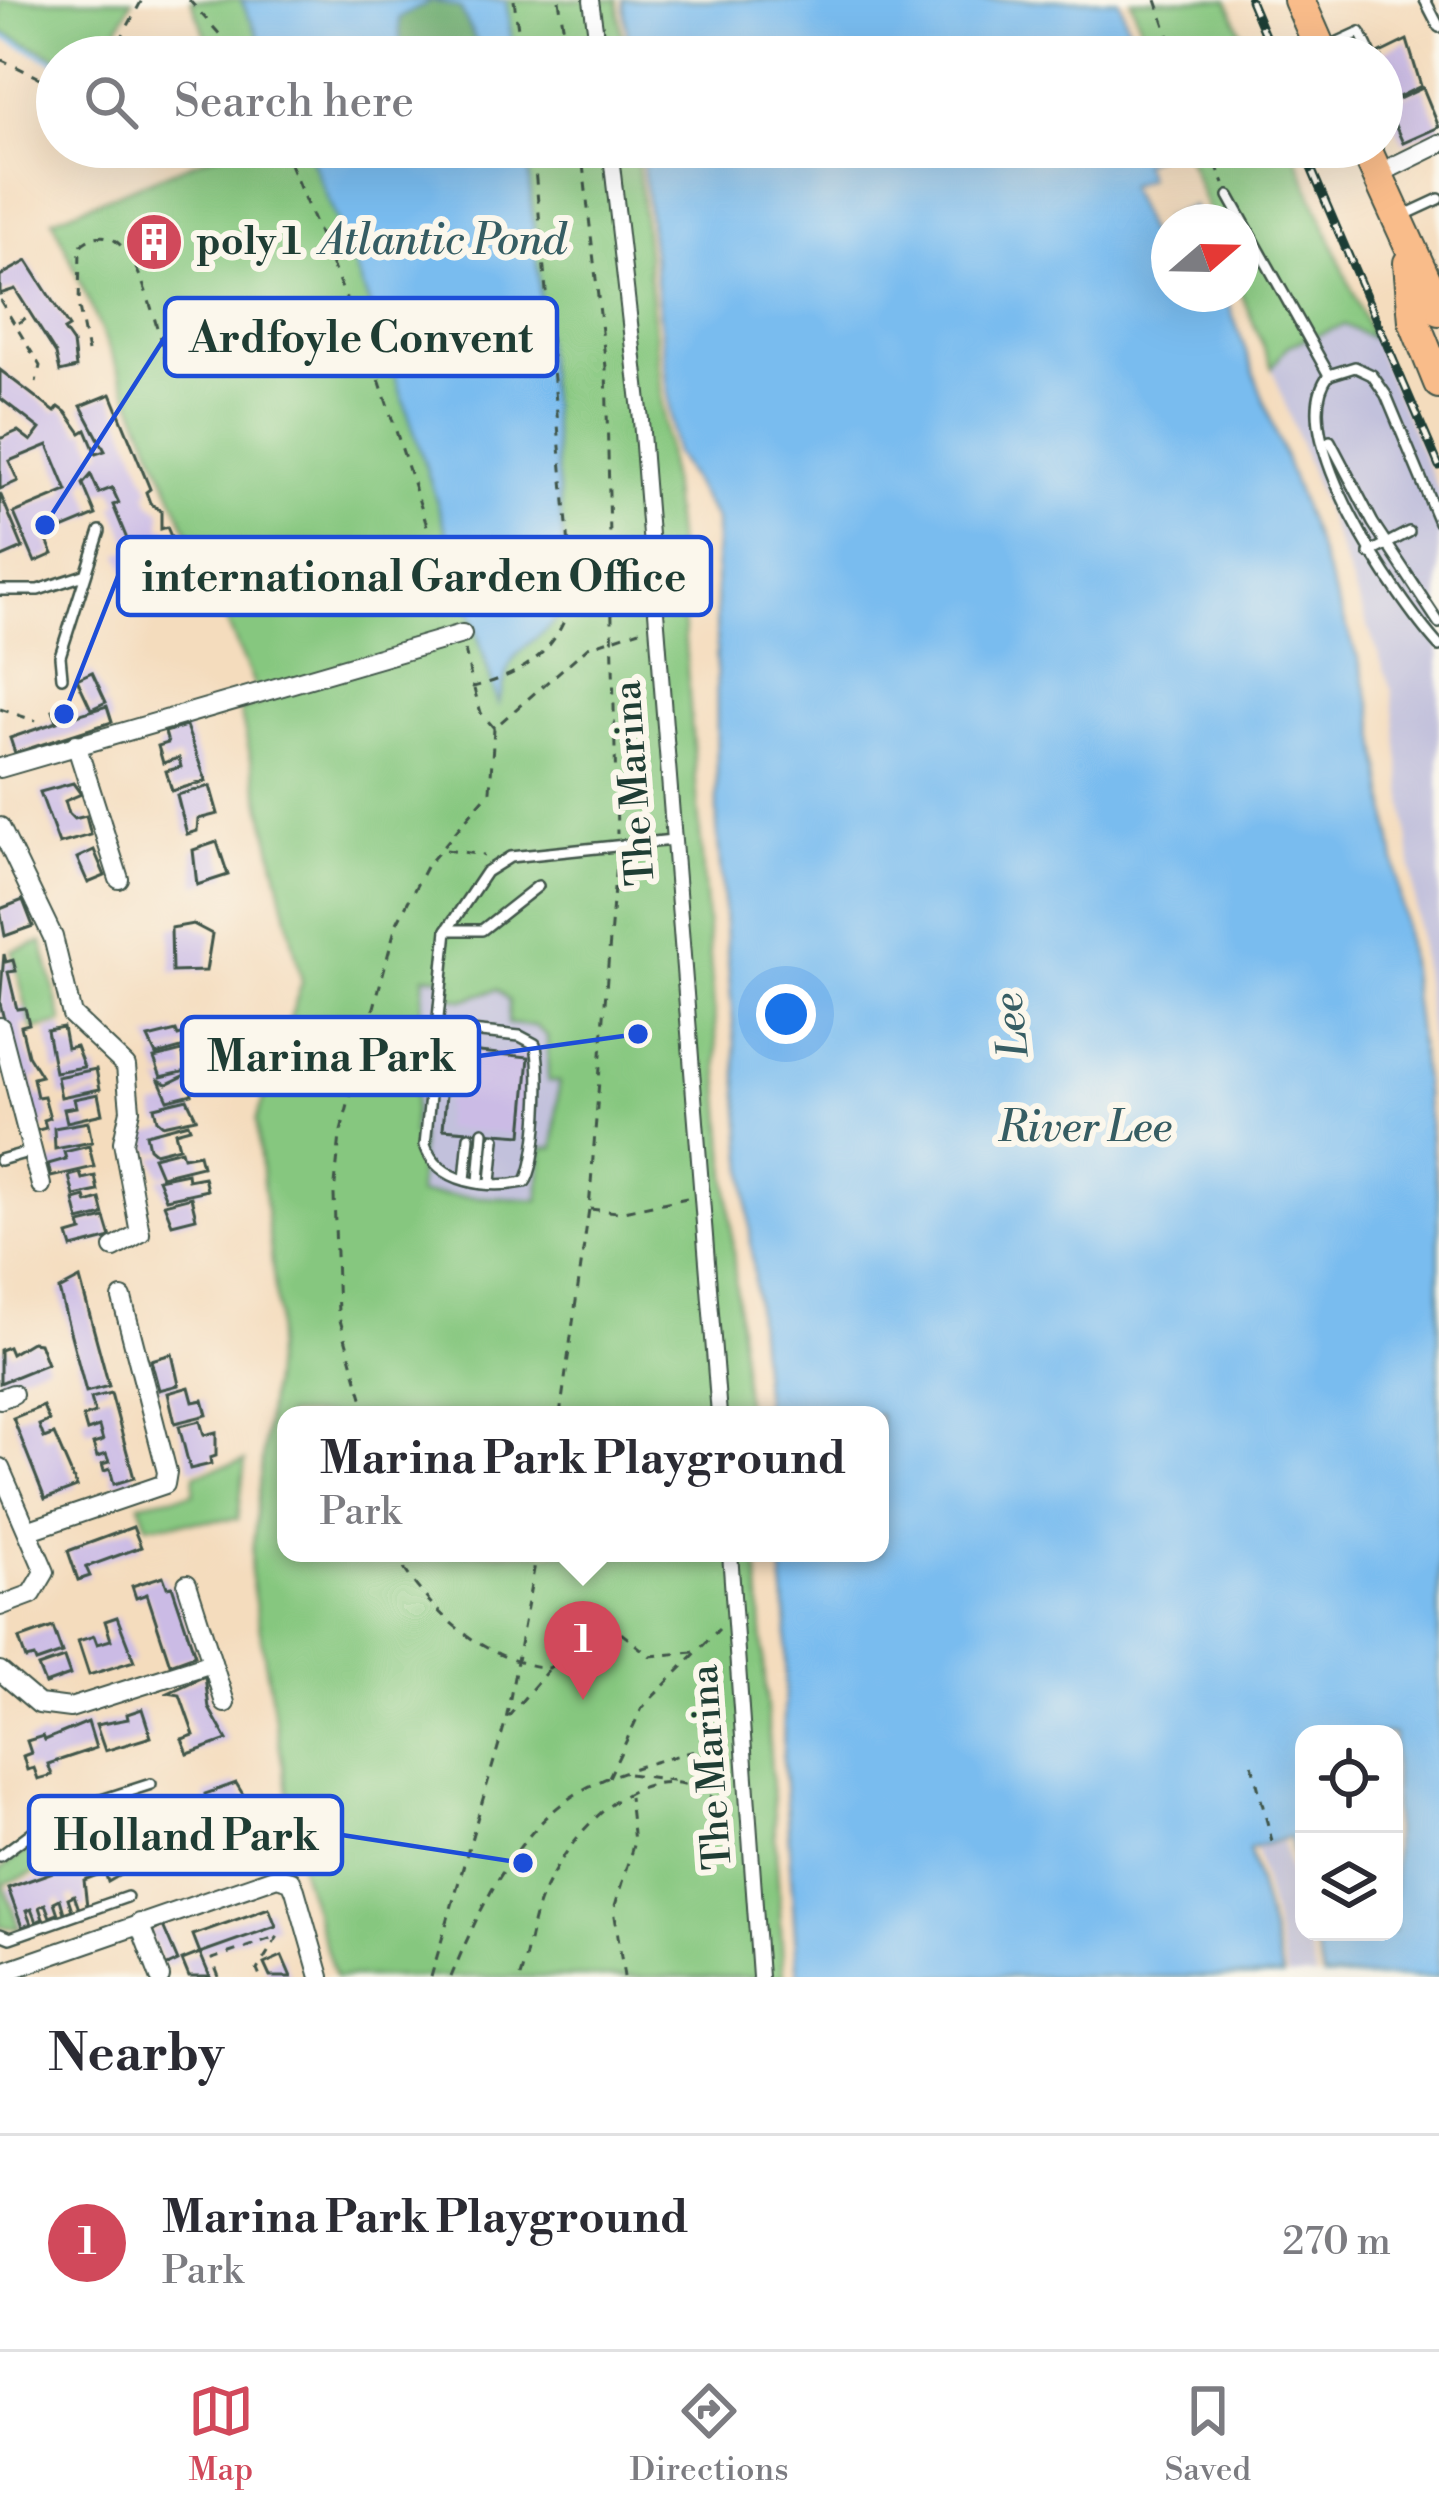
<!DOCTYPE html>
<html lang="en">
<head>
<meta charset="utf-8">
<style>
	body { margin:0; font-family:"Libre Bodoni",serif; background:#f7f7f7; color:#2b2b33 }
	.controls { position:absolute; right:36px; bottom:36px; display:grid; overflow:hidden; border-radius:24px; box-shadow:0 12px 48px #0002 }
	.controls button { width:108px; height:108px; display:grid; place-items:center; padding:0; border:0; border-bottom:3px solid #e1e1e2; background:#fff; color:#2b2b33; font:60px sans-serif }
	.compass { position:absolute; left:1151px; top:204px; width:108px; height:108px; border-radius:50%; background:#fff; box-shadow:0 12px 48px #0002; rotate:70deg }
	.you { position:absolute; left:786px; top:1014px; width:42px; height:42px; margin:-30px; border:9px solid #fff; border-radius:50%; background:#1a73e8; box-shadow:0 0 0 18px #1a73e833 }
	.badge { display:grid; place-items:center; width:78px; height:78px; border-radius:50%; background:#d1495b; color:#fff; font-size:39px; font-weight:700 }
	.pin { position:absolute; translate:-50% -99px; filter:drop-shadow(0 3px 6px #0008) }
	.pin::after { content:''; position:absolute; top:63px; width:42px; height:36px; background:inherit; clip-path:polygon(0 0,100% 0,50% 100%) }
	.popup { position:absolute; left:277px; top:1406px; width:612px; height:156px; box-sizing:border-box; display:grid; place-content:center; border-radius:24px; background:#fff; filter:drop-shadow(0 3px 9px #0005); font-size:39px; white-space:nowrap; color:#7c7c81 }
	.popup b { font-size:45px; color:#2b2b33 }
	.popup::after { content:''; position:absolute; left:50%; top:100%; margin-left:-24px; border:24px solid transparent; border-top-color:#fff }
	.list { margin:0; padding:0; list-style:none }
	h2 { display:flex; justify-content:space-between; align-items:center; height:156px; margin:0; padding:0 48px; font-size:51px }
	h2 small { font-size:39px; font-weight:400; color:#7c7c81 }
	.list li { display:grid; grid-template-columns:78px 1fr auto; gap:36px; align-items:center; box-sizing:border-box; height:216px; padding:0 48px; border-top:3px solid #e1e1e2 }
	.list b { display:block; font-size:45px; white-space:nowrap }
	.list p { margin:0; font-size:39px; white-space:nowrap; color:#7c7c81 }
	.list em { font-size:39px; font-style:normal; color:#7c7c81 }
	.icon { flex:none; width:66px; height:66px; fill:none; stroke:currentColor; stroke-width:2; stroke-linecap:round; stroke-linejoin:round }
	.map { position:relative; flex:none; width:1439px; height:1977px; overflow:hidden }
	.search { position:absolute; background:#fff; box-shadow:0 12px 48px #0002; left:36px; right:36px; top:36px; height:132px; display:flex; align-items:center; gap:30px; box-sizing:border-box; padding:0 42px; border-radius:66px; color:#7c7c81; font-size:45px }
	.sheet { height:372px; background:#fff }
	nav { display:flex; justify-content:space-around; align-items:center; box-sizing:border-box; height:168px; border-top:3px solid #e1e1e2; background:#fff; font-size:33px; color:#7c7c81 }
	nav a { display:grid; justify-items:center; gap:6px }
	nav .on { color:#d1495b }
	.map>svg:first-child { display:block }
	.industrial { fill:#c2c1dc }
	.green { fill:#86c77f; stroke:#52825a; stroke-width:3; fill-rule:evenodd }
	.forest { fill:#6cac6e; stroke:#467451; stroke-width:3 }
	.water { fill:#79bcef; stroke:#4c7c92; stroke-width:3 }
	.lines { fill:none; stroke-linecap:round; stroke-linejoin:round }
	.stream { stroke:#79bcef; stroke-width:4.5 }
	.building { fill:#cbbbe5 }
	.service-casing { stroke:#3f5549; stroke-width:14 }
	.pedestrian-casing { stroke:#3f5549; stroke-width:18 }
	.minor-casing { stroke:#3f5549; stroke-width:22 }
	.trunk-casing { stroke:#3f5549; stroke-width:34 }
	.path { stroke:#3f5549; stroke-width:3; stroke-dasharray:9 9; stroke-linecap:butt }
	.service { stroke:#fff; stroke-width:9 }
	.pedestrian { stroke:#fff; stroke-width:14 }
	.minor { stroke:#fff; stroke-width:18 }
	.trunk { stroke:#f9bc8a; stroke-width:30 }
	.rail-casing { stroke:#1f3d34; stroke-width:9 }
	.rail { stroke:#fbf7ec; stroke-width:4.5; stroke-dasharray:14; stroke-linecap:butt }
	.labels { text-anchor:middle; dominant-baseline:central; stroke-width:12; stroke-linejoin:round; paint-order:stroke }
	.poi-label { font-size:39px; font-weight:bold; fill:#1f3d34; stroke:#fbf7ec; text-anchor:start }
	.street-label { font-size:39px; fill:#1f3d34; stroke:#fbf7ec }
	.water-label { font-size:42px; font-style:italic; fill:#365d63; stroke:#fbf7ec }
	.leader { fill:none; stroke:#1d4ed8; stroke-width:4.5 }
	.callout-dot { fill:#1d4ed8; stroke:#fbf7ec; stroke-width:4.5 }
	.callout { fill:#fbf7ec; stroke:#1d4ed8; stroke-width:4.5 }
	.callout-label { font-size:42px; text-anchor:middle; font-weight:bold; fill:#1f3d34 }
</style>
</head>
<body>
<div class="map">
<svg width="1439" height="1977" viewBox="0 0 1439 1977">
	<rect width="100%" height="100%" fill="#fbf7ec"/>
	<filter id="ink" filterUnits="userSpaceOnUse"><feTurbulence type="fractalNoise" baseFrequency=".00833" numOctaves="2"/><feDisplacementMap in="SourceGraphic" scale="24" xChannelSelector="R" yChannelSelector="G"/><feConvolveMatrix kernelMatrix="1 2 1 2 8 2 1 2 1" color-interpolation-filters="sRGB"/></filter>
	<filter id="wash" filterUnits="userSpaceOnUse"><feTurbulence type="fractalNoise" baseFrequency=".004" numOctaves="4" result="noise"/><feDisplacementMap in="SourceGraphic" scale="48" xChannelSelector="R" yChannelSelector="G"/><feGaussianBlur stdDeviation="2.7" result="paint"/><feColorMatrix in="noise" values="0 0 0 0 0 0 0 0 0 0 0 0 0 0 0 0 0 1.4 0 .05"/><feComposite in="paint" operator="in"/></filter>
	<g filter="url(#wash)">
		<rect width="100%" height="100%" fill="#f4dcbd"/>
		<!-- industrial -->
		<g class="industrial">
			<polygon points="1344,325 1372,338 1439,492 1439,1114 1392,691 1272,368 1286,346"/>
			<polygon points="424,976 566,987 550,1215 407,1206"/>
			<polygon points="1282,1841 1304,1932 1316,1977 1287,1977 1256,1849"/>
		</g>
		<!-- green -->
		<g class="green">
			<polygon points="0,0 132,0 103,57 57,57 0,31"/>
			<polygon points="191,0 617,0 625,57 215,57"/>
			<polygon points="1131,0 1227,0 1252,57 1152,57"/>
			<path d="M234,147h402l43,421 67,847h-460v138h471l27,424h-449l-35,-111 -50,-294 28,-256 -22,-195 46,-139 -62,-272 22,-7 -209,-484zM424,976l26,2v19l13,3 34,-11 12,12 -1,23 27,2 12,10 1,45 11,1 -5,66h-12l-3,52 -121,-6 2,-59 -8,-1z"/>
			<polygon points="1184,147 1292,147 1372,338 1344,325 1287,346 1272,368 1241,293 1241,222 1212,222"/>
			<polygon points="42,942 63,1023 32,1030 12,951"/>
			<polygon points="245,1461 238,1519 147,1525 139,1503 194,1493 195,1474"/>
			<polygon points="104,1805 112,1833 68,1847 71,1859 4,1884 19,1928 0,1927 0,1870 60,1823"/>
		</g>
		<!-- forest -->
		<polygon class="forest" points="432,1 460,8 484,57 401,57 399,18"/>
		<!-- water -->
		<g class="water">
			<polygon points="241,0 506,0 514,57 484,57 460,8 432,1 399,18 401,57 268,57"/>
			<polygon points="623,0 1119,0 1139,57 630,57"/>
			<path d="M306,147h220l42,444c-5,36 -33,42 -54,67 -8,10 -11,33 -16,46 -55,-189 -113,-376 -192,-557z"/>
			<polygon points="641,147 1171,147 1142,163 1148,178 1128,186 1149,235 1163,230 1163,218 1193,206 1199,222 1169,222 1169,294 1225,294 1359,661 1373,711 1406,939 1439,1203 1439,1977 1323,1977 1311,1932 1394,1932 1394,1734 1304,1734 1304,1906 1289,1837 1249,1849 1283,1977 798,1977 783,1756 787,1621 780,1553 880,1553 880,1415 765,1415 717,826 716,520 675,453"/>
		</g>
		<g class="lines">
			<!-- stream -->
			<polyline class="stream" points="0,35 57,62"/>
		</g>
		<g id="blocks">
			<!-- building -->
			<g class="building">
				<polygon points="1407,40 1421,86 1382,105 1382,57 1372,57"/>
				<polygon points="1423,88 1439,127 1403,143 1386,105"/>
				<polygon points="164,228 170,247 144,256 138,237"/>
				<polygon points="27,261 69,327 64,330 73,343 76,368 60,372 56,354 15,289 0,294 0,276"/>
				<polygon points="203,332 209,348 184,358 178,341"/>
				<polygon points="0,370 55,412 59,407 66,412 81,433 86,430 96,454 105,451 81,406 111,394 150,489 146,492 150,503 161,511 161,529 167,527 178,553 127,574 119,554 131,549 113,505 119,503 112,488 99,493 91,475 83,484 96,515 45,536 53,554 35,562 14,513 67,491 48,445 9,461 18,481 0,489 0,439 18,431 31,441 40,429 0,398"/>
				<polygon points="0,493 23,548 0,558"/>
				<polygon points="92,672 106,702 91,709 77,679"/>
				<polygon points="70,705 74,716 107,706 112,722 15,753 10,738 57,722 53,711"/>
				<polygon points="186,726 206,781 172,791 166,771 181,767 179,758 163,763 158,746 168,743 165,732"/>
				<polygon points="73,783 81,794 65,801 69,814 74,819 86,816 91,835 59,844 40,792"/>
				<polygon points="210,786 218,814 198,819 197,831 187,834 177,795"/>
				<polygon points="217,842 228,875 197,885 193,850"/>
				<polygon points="94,850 105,876 88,883 77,858"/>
				<polygon points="23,900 33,926 5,936 0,909"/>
				<polygon points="193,924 212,934 206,971 172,972 171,928"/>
				<polygon points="4,954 6,962 13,960 16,971 8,972 17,1009 25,1008 29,1024 21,1026 28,1055 41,1076 33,1078 37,1097 44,1096 50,1118 44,1120 46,1128 31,1132 0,1003"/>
				<polygon points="63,1027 67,1048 76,1046 84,1067 55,1072 47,1030"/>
				<polygon points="176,1031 178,1036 189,1033 192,1045 156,1055 148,1038"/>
				<polygon points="450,1049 529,1057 522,1135 443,1129"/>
				<polygon points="182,1051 187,1071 161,1077 154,1058"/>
				<polygon points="96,1069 100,1089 61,1097 57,1077"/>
				<polygon points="188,1074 192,1094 168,1100 159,1080 167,1084"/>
				<polygon points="98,1094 102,1114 67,1122 64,1109 76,1107 74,1099"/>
				<polygon points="187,1099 196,1118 163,1125 157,1120 154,1107"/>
				<polygon points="88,1122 92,1142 55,1149 54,1128"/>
				<polygon points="188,1123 190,1128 175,1132 179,1147 155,1153 149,1148 146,1134"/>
				<polygon points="89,1146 94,1167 51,1177 48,1164 66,1159 64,1152"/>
				<polygon points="181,1150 183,1157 199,1154 202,1166 161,1176 153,1157"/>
				<polygon points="80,1173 82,1179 95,1176 98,1191 74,1196 69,1176"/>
				<polygon points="187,1173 188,1180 204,1177 207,1190 166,1199 158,1179"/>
				<polygon points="85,1197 87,1203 100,1199 104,1215 79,1221 74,1200"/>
				<polygon points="191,1197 196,1218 172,1224 164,1204"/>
				<polygon points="105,1218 111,1238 72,1248 68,1235 82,1231 80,1224"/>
				<polygon points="80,1279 109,1386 86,1392 59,1290"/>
				<polygon points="31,1342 39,1343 47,1364 0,1383 0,1350 8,1347 11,1354"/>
				<polygon points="172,1354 179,1385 159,1390 151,1360"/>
				<polygon points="189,1387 193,1402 203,1400 207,1415 175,1423 168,1393"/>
				<polygon points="111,1393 134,1478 114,1484 110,1469 104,1471 102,1464 109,1462 106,1454 97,1457 93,1444 103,1441 99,1427 87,1431 83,1417 95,1413 91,1398"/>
				<polygon points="43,1406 49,1421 39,1425 44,1438 54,1434 77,1487 45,1499 13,1418"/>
				<polygon points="200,1421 204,1435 216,1432 216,1456 210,1458 211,1464 190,1469 179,1426"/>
				<polygon points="133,1527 141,1547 86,1567 90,1576 78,1580 68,1551"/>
				<polygon points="163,1576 167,1587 172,1586 195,1655 170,1664 147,1594 136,1598 132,1586"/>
				<polygon points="117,1617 134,1661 89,1675 78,1641 94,1636 97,1644 111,1640 105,1621"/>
				<polygon points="53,1627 62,1653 36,1662 34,1657 26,1659 19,1639"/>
				<polygon points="64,1658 70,1675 45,1684 38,1667"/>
				<polygon points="205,1676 209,1708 227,1740 188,1754 182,1739 194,1735 180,1695 168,1693"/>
				<polygon points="142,1709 151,1737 105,1751 96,1725 128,1719 127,1714"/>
				<polygon points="88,1722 96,1748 48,1764 52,1775 38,1779 34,1768 27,1770 23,1756 31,1753 27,1741 43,1736 45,1740"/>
				<polygon points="236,1783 247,1801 252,1829 222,1842 208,1821 205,1794"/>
				<polygon points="154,1811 158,1846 144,1850 140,1837 118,1844 111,1825"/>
				<polygon points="116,1841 127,1871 108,1882 105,1872 84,1880 87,1906 79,1909 74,1895 68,1898 72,1910 64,1913 60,1899 54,1902 58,1914 50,1917 45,1904 39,1907 43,1919 36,1922 31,1909 26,1911 31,1924 22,1927 8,1888 78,1863 75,1855"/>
				<polygon points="269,1908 276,1926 200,1953 193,1935"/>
				<polygon points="163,1926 178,1961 165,1967 150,1933"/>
				<polygon points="200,1953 210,1977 189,1977 182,1960"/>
				<polygon points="282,1956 291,1977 270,1977 264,1964"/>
			</g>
		</g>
	</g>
	<g filter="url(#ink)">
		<use href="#blocks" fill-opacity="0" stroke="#3f5549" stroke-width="3"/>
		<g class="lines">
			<!-- service casing -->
			<g class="service-casing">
				<g id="service">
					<polyline points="1425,0 1439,27"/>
					<polyline points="1325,48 1360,32 1372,57"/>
					<polyline points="1229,196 1329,375"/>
					<polyline points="1400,217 1439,199"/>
					<polyline points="1330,441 1373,523 1439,623"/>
					<path d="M1439,522l-53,-127 -14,-20 -17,-8 -26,8c-47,58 70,227 110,271"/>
					<polyline points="1369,553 1409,532"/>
					<polyline points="0,590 38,590 84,575"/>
					<polyline points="62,677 60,656 100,531"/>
					<polyline points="447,930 482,930 538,886"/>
					<path d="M441,1028l79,8 15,8c8,21 3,120 -10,138 -36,7 -87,2 -100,-37l22,-215 39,-58 24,-15 163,-17"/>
					<polyline points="0,1160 32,1151"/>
					<polyline points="465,1180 469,1137"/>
					<polyline points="479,1181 483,1132"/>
					<polyline points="491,1182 495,1139"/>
					<polyline points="0,1856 55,1815 151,1784"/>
					<polyline points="0,1934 10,1938 127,1897"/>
				</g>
			</g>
			<!-- pedestrian casing -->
			<g class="pedestrian-casing">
				<g id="pedestrian">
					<polyline points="591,0 599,57"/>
					<polyline points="610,147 641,420 719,1415"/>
					<polyline points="730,1553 760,1977"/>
				</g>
			</g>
			<!-- minor casing -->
			<g class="minor-casing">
				<g id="minor">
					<polyline points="1378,174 1439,144"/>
					<polyline points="76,744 119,879"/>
					<polyline points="0,768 462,634"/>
					<polyline points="0,827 53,937 72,1015 126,1066 130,1110 123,1142 140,1233 114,1248"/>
					<polyline points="0,1027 41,1185"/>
					<polyline points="0,1399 13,1394"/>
					<polyline points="0,1468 45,1572 32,1594 0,1606"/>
					<polyline points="30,1530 165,1484 167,1472 122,1298"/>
					<polyline points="187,1584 225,1703"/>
					<polyline points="0,1671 39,1704 70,1708 212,1663"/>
					<polyline points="139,1923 160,1977"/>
					<polyline points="0,1973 277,1877 291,1881 295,1890 320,1977"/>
				</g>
			</g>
			<!-- trunk casing -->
			<g class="trunk-casing">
				<g id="trunk">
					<polyline points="1299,0 1324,57"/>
					<polyline points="1365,147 1439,310"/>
					<polyline points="1409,263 1414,321 1439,383"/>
				</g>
			</g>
			<!-- path -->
			<g class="path">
				<polyline points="189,0 240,57"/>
				<polyline points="514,0 522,57"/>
				<polyline points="559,0 568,57"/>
				<polyline points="1156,0 1176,57"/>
				<polyline points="111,57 142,0"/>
				<polyline points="0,59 57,86"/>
				<polyline points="283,147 377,373 457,617"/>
				<polyline points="581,147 606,367 617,834"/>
				<polyline points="1209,147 1224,184"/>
				<polyline points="0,300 40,366 36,383"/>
				<polyline points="18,323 32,314"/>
				<path d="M88,352l-9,-44 1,-62c52,-46 76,82 86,115"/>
				<path d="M465,650l8,37c53,-13 89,-38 100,-96l-40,-444"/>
				<polyline points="474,689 481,713 494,728 588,647 640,630"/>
				<polyline points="0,709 36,721"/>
				<polyline points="446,850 484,855"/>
				<polyline points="590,1209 618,1212 687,1198"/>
				<polyline points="367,1415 338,1313 334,1195 340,1135 396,925 426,867 490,791 494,728"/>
				<polyline points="560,1415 589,1209 616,862"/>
				<path d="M395,1553c30,56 89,109 154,115l62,-43 39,31 44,-4"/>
				<polyline points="508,1717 548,1670"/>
				<polyline points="1252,1764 1272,1841"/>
				<polyline points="629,1774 678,1781"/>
				<polyline points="609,1777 642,1708 719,1629"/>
				<polyline points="219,1977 212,1959 278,1936 257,1970 260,1977"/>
				<polyline points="431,1977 506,1720 537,1553"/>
				<path d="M451,1977c29,-70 69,-157 141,-192 40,-20 89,-29 133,-43"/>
				<path d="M520,1977c9,-27 11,-56 22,-81 21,-50 81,-129 146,-111 18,5 32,19 46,31"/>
				<polyline points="624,1977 614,1909 634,1842 629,1797"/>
			</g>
			<!-- service -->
			<use href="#service" class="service"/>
			<!-- pedestrian -->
			<use href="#pedestrian" class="pedestrian"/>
			<!-- minor -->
			<use href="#minor" class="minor"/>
			<!-- trunk -->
			<use href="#trunk" class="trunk"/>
			<!-- rail casing -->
			<g class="rail-casing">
				<g id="rail">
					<polyline points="1250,0 1274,57"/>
					<polyline points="1302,147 1439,466"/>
				</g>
			</g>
			<!-- rail -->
			<use href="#rail" class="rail"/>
		</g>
	</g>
	<!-- icons -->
	<defs>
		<g id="building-disc" transform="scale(3)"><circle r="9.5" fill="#d1495b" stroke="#fbf7ec"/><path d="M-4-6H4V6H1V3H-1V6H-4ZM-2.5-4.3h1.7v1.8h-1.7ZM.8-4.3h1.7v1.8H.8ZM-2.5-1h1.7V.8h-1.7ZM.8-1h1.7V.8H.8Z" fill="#fff"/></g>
	</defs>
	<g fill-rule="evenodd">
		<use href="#building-disc" x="154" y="242"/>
	</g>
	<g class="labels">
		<!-- poi labels -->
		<g class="poi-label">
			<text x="196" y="242">poly 1</text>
		</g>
		<!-- street labels -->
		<g class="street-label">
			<text transform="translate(635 783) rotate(-94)">The Marina</text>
			<text transform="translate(712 1767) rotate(-94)">The Marina</text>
		</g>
		<!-- water labels -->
		<g class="water-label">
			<text x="443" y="241">Atlantic Pond</text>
			<text transform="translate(1012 1025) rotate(-96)">Lee</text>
			<text x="1085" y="1128">River Lee</text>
		</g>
	</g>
	<!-- callouts -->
	<path class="leader" d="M45 525L165 337M64 714L118 576M638 1034L479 1056M523 1863L342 1835"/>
	<g class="callout-dot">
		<circle cx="45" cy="525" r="12"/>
		<circle cx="64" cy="714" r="12"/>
		<circle cx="638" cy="1034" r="12"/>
		<circle cx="523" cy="1863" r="12"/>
	</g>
	<g class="callout">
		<rect x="165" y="298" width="392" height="78" rx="12"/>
		<rect x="118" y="537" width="593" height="78" rx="12"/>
		<rect x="182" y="1017" width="297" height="78" rx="12"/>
		<rect x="29" y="1796" width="313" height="78" rx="12"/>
	</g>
	<g class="callout-label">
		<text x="361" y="352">Ardfoyle Convent</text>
		<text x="414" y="591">international Garden Office</text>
		<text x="331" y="1071">Marina Park</text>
		<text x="186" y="1850">Holland Park</text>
	</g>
</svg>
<div class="controls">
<button><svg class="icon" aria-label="locate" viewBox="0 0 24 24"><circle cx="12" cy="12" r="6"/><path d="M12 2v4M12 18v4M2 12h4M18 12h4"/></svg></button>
<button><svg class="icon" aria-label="layers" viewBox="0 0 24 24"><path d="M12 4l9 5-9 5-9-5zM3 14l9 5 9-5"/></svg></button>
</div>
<svg class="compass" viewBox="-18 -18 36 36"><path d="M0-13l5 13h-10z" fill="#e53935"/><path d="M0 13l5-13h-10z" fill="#7c7c81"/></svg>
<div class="you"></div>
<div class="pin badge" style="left:583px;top:1700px">1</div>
<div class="popup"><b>Marina Park Playground</b>Park</div>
<div class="search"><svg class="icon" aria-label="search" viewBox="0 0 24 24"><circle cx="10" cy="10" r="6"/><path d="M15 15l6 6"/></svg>Search here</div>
</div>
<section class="sheet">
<h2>Nearby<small></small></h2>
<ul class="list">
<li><span class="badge">1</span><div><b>Marina Park Playground</b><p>Park</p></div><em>270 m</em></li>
</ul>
</section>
<nav>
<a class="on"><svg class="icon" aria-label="map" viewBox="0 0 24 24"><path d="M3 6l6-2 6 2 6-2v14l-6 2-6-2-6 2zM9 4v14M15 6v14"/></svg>Map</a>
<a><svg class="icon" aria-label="directions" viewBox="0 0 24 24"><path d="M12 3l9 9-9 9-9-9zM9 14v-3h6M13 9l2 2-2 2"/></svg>Directions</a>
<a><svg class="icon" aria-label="saved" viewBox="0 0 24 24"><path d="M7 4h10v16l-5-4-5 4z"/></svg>Saved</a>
</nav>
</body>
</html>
